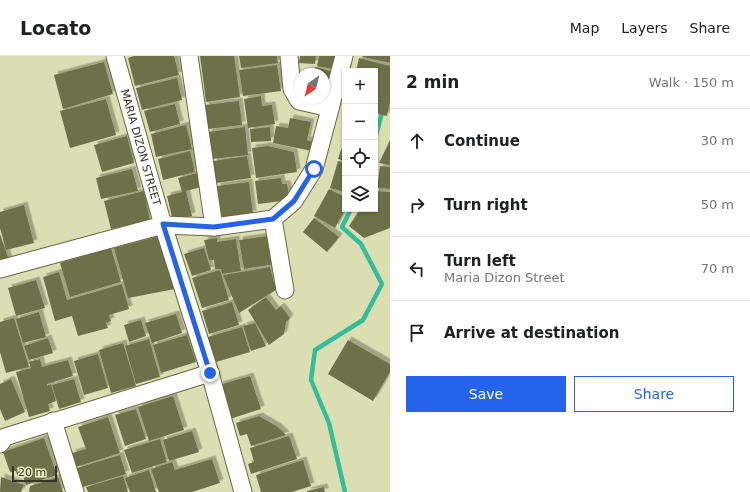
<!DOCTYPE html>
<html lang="en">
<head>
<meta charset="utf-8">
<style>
	body { margin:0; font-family:"DejaVu Sans",sans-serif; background:#f2f2f2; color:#202124 }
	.controls { position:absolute; right:12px; top:12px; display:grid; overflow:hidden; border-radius:0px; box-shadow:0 1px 3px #0004 }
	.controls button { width:36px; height:36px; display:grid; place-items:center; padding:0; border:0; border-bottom:1px solid #e0e0e0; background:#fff; color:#202124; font:20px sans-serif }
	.compass { position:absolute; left:294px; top:12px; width:36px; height:36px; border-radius:50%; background:#fff; box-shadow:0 1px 3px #0004; rotate:215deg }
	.scale { position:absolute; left:12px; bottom:10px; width:45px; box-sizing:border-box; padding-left:4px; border:2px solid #343524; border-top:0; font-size:11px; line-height:14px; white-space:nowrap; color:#343524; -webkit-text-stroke:3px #e8ebc0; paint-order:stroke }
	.stop { position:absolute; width:12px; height:12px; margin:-9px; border:3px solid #2563eb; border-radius:50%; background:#fff }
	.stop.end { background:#2563eb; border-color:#fff; box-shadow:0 1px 4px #0008 }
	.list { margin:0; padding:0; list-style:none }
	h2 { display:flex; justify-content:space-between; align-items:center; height:52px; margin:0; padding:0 16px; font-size:17px }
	h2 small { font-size:13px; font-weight:400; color:#757577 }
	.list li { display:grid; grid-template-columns:26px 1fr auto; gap:12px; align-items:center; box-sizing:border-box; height:64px; padding:0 16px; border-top:1px solid #e0e0e0 }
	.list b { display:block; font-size:15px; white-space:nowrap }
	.list p { margin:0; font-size:13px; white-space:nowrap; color:#757577 }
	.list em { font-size:13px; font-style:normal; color:#757577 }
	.actions { display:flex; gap:8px; padding:12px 16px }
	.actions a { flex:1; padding:9px 0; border:1px solid #2563eb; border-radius:0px; text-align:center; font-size:14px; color:#2563eb }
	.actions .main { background:#2563eb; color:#fff }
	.icon { flex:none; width:22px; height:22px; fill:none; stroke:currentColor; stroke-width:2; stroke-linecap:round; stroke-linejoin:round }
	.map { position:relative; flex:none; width:390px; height:436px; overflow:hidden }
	header { display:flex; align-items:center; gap:24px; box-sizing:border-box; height:56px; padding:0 20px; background:#fff; border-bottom:1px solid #e0e0e0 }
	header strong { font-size:19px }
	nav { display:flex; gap:22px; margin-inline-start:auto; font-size:14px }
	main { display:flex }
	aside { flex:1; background:#fff }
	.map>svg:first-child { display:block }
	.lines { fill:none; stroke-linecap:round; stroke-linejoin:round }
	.stream { stroke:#35bc98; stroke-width:4.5 }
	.building { fill:#6e704a; filter:url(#shadow) }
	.minor-casing { stroke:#666842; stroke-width:19 }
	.minor { stroke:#fff; stroke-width:17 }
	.route { stroke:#2563eb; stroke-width:5 }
	.labels { text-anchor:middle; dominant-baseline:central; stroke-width:4; stroke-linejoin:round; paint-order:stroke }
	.street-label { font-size:11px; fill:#343524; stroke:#e8ebc0 }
</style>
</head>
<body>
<header>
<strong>Locato</strong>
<nav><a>Map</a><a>Layers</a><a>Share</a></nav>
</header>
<main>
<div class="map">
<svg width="390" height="436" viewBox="0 0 390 436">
	<defs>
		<filter id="shadow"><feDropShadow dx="3.5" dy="-3.5" stdDeviation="0" flood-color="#0004"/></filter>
	</defs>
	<rect width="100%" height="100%" fill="#dbdeb3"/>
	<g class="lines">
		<!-- stream -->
		<g class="stream">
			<polyline points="375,83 383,53"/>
			<polyline points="345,436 329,367 311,324 315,294 363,264 382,228 361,188 342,171 351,153"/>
		</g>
	</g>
	<!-- building -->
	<g class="building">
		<polygon points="134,0 174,0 179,19 135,30 128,2"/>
		<polygon points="200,0 234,0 240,41 206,46"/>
		<polygon points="239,0 277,0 278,7 241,12"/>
		<polygon points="300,0 316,0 315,8 299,7"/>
		<polygon points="319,0 342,0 338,14 317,10"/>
		<polygon points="363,0 390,0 390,7 363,1"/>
		<polygon points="359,2 390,10 390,46 387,60 375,57 375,15 356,15"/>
		<polygon points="104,6 113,38 63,53 54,19"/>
		<polygon points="277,9 281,35 243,40 239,14"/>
		<polygon points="315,11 334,16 328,46 324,42 324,18 313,18"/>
		<polygon points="177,22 182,44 142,54 136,32"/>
		<polygon points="261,40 262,50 272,49 275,68 248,72 244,43"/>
		<polygon points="106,43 116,79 70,92 60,55"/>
		<polygon points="239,45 242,69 208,73 205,49"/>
		<polygon points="175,48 180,68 150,76 144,55"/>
		<polygon points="290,62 311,66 307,84 314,86 312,95 273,87 276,70 288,72"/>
		<polygon points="186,69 192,93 156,101 151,78"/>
		<polygon points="245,71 248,99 212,103 208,76"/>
		<polygon points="270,71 271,85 251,86 250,73"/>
		<polygon points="127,80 134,107 102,116 94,89"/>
		<polygon points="345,82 345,105 338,103"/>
		<polygon points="390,84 390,109 379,107"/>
		<polygon points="268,90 294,96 297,116 256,122 252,92"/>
		<polygon points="190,95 195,116 163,124 158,103"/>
		<polygon points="247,100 251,122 216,127 213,105"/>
		<polygon points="338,105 345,107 345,136 330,132"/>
		<polygon points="380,110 390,111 390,133 377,132"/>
		<polygon points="132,113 138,135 101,143 96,122"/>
		<polygon points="197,117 201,131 186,135 192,160 173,165 167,140 182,136 178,122"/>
		<polygon points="281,122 282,128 287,128 290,144 258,148 255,125"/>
		<polygon points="249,126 253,158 221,162 217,130"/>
		<polygon points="329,133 345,141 345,154 335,172 314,160"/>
		<polygon points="144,135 150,164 111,173 104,145"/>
		<polygon points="375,135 390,136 390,172 364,182 349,170 360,153 375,153"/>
		<polygon points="24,149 34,187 6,194 0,172 0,156"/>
		<polygon points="314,162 339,181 327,196 303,176"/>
		<polygon points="0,178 9,204 0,207"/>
		<polygon points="160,180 175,233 128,242 114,192"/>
		<polygon points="268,180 275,208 244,213 239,184"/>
		<polygon points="217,182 217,186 236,183 241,215 222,218 221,213 215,213 214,204 209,204 204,184"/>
		<polygon points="111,192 121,226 70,241 60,207"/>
		<polygon points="204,192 211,214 192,220 184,198"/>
		<polygon points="270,211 276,234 239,257 223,219"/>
		<polygon points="220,214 229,244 202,252 192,222"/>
		<polygon points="59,216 67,244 122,228 129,253 109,259 111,265 106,267 108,272 78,280 72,260 55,265 43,221"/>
		<polygon points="36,224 45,252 16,260 8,232"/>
		<polygon points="266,241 276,254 281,250 290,262 286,266 284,278 269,289 248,254"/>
		<polygon points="232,246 239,269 209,278 202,255"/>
		<polygon points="39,256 46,281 23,287 16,263"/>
		<polygon points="176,258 182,277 152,287 145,267"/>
		<polygon points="14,262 29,311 6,317 0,296 0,266"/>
		<polygon points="141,264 146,280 129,286 124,269"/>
		<polygon points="255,267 266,290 251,295 243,270"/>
		<polygon points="242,271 250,296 216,306 208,281"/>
		<polygon points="187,279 196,306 161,317 153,289"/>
		<polygon points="48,282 53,297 29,304 24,290"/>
		<polygon points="149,283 160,321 136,328 125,290"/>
		<polygon points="348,284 390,308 390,316 373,345 328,318"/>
		<polygon points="123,287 136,330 111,337 99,294"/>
		<polygon points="98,298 108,332 84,339 74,305"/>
		<polygon points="40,303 42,311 68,304 73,320 47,328 47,330 51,328 56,345 48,348 50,355 29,361 16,316 31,312 29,306"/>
		<polygon points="250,320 261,353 230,363 219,329"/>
		<polygon points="11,323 25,356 5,365 0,353 0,328"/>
		<polygon points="74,323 81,346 59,353 52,329"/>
		<polygon points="173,340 184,374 149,385 138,351"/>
		<polygon points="136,353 146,383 125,390 115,359"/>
		<polygon points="259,360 278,371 286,379 251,390 247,378 240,380 236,367"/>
		<polygon points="108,361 120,397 76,411 72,397 86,393 78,371"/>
		<polygon points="192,375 199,396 169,405 163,384"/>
		<polygon points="289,380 297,403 251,418 248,408 254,406 250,392"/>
		<polygon points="44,382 57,419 26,429 23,420 18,422 16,415 10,416 3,396"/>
		<polygon points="160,383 167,406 132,417 124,394"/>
		<polygon points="120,399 126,418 83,431 77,412"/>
		<polygon points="212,403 220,427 192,436 159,436 151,413 172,406 175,414"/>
		<polygon points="303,404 311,430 292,436 261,436 256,419"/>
		<polygon points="149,414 156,436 130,436 125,422"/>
		<polygon points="123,420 128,436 88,436 86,431"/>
		<polygon points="1,421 24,429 21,436 0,436"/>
		<polygon points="58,421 63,436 29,436 30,430"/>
		<polygon points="324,431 325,436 307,436 307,435"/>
	</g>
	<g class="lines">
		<!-- minor casing -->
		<g class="minor-casing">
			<g id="minor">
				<path id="s1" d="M115,0l48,169 47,148 33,119"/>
				<polyline points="189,0 214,171"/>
				<polyline points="289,0 292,33 299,45 330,52"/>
				<polyline points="273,163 285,234"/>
				<polyline points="0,213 163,169 214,171 273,163 294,145 314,113 344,0"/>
				<polyline points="53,365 75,436"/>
				<polyline points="0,388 5,381 210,317"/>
			</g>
		</g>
		<!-- minor -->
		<use href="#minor" class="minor"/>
	</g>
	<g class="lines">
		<!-- route -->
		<polyline class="route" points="210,317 163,168 214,171 273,163 294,145 314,113"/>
	</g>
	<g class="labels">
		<!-- street labels -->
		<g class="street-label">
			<text stroke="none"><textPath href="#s1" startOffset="95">MARIA DIZON STREET</textPath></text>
		</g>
	</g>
</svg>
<div class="controls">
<button>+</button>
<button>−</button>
<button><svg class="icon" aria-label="locate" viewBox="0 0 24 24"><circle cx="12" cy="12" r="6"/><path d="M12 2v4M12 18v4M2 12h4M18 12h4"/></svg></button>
<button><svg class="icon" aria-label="layers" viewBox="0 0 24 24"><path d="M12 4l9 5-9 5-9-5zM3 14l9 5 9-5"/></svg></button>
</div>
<svg class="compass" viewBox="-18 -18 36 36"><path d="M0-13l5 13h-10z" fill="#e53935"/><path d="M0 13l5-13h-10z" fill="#757577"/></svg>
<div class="scale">20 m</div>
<div class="stop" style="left:314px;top:113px"></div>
<div class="stop end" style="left:210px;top:317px"></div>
</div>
<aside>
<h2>2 min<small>Walk · 150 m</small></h2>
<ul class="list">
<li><svg class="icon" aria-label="ahead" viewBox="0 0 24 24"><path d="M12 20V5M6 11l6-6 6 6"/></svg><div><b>Continue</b></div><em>30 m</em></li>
<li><svg class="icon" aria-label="right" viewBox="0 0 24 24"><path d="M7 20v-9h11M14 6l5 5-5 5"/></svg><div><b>Turn right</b></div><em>50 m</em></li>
<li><svg class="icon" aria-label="left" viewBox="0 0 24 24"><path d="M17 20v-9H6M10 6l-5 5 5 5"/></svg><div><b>Turn left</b><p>Maria Dizon Street</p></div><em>70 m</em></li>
<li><svg class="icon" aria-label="arrive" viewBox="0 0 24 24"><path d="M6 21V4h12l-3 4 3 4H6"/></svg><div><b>Arrive at destination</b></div></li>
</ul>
<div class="actions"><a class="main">Save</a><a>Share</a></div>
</aside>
</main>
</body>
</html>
